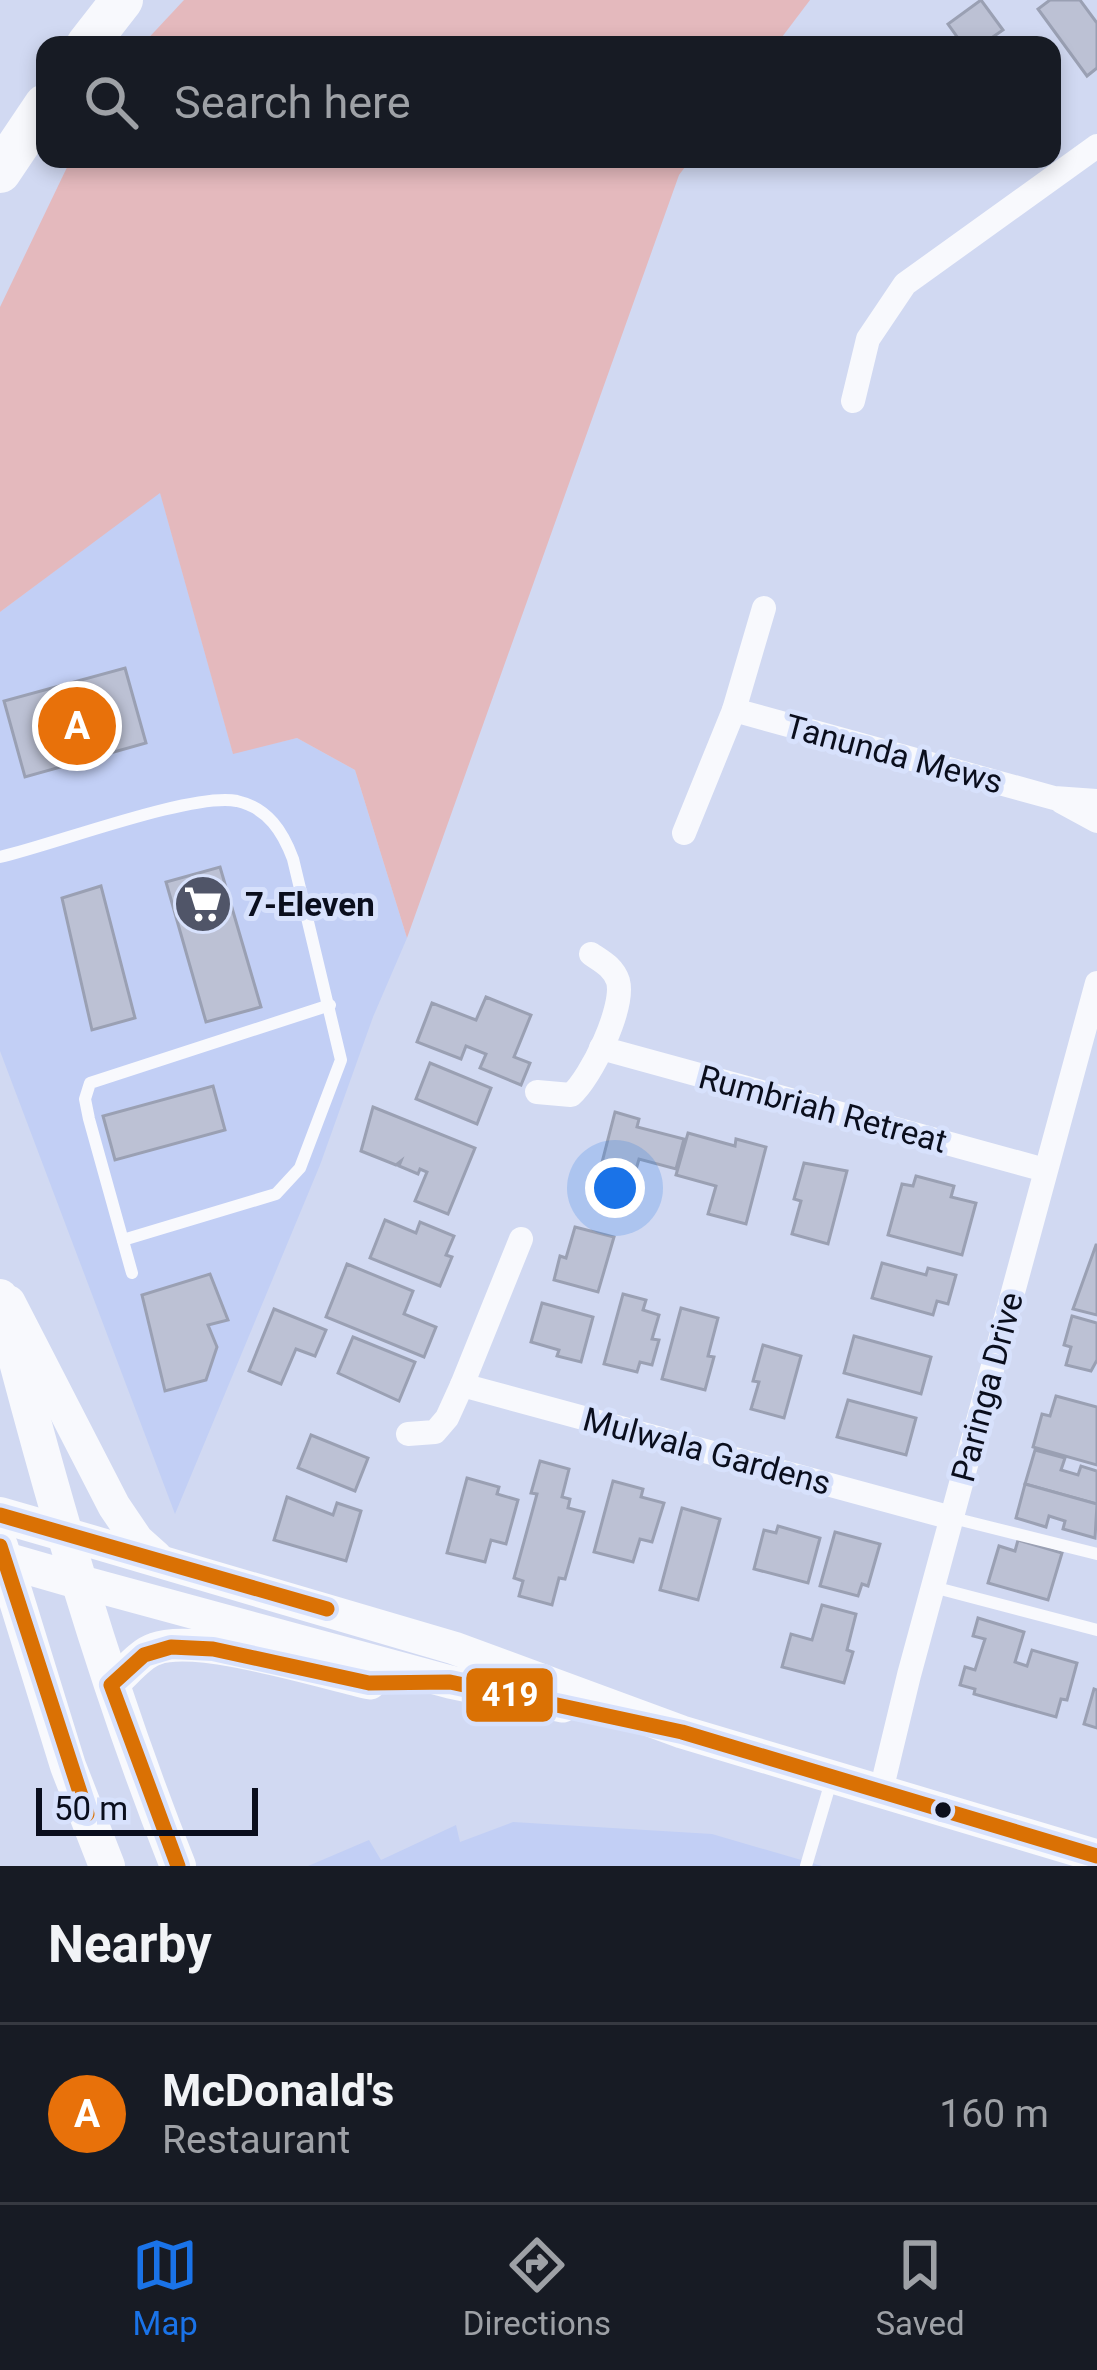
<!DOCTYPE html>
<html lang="en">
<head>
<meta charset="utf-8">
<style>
	body { margin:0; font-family:Roboto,sans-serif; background:#242831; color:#f1f3f6 }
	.scale { position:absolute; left:36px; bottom:30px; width:222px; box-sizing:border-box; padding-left:12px; border:6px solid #0a0e1d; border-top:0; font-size:33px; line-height:42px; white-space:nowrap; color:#0a0e1d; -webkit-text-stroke:9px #d7e1fc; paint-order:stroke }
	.you { position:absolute; left:615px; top:1188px; width:42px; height:42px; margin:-30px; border:9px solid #fff; border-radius:50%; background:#1a73e8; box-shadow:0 0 0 18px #1a73e833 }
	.badge { display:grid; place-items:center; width:78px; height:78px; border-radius:50%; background:#1a73e8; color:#fff; font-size:39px; font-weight:700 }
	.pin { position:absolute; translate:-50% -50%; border:6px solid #fff; box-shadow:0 3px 12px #0006 }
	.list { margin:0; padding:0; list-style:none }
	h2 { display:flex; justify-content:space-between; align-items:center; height:156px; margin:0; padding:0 48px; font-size:51px }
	h2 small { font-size:39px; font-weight:400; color:#9ea1a6 }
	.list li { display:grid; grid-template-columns:78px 1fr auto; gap:36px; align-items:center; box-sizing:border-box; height:180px; padding:0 48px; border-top:3px solid #363941 }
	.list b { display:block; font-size:45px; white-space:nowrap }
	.list p { margin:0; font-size:39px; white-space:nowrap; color:#9ea1a6 }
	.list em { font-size:39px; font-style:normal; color:#9ea1a6 }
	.icon { flex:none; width:66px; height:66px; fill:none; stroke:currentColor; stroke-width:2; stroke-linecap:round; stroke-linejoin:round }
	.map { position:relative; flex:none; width:1097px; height:1866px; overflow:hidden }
	.search { position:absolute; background:#171b24; box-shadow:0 6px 18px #0003; left:36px; right:36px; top:36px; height:132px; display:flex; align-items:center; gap:30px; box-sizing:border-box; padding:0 42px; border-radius:24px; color:#9ea1a6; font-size:45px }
	.sheet { height:336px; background:#171b24 }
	nav { display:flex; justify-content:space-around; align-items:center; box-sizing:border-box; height:168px; border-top:3px solid #363941; background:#171b24; font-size:33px; color:#9ea1a6 }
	nav a { display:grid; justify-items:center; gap:6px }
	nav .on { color:#1a73e8 }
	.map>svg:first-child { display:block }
	.built { fill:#c2cff5 }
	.green { fill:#e4b9bd }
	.building { fill:#bcc1d4; stroke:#9aa0b3; stroke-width:3 }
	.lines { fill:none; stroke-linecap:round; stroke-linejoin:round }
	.lane { stroke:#f8f9fd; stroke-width:12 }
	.street { stroke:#f8f9fd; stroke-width:24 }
	.secondary { stroke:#f8f9fd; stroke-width:33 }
	.primary { stroke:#f8f9fd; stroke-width:36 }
	.highway { stroke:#f8f9fd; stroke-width:42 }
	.bus-1-casing { stroke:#d7e1fc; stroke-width:24 }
	.bus-1 { stroke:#da7104; stroke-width:15 }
	.bus-dot { fill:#0a0e1d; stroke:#d7e1fc; stroke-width:4.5 }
	.labels { text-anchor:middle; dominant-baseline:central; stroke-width:10; stroke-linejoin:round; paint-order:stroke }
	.street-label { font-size:33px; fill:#0a0e1d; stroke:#d7e1fc }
	.poi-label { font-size:33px; font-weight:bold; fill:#0a0e1d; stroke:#d7e1fc; text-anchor:start }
	.line-badge { stroke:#d7e1fc; stroke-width:4.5 }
	.badge-label { font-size:33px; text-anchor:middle; font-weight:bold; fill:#fff }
</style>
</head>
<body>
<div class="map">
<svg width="1097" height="1866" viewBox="0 0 1097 1866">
	<rect width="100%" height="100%" fill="#d1d9f2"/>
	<!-- built -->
	<g class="built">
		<polygon points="160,492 233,753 297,738 355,770 407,938 373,1017 320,1165 175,1514 0,1051 0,612"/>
		<polygon points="513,1822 712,1834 822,1866 308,1866 369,1840 381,1860 456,1825 460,1842"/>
	</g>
	<!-- green -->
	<g class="green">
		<polygon points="184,0 810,0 776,45 142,45"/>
		<polygon points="71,159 691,159 679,175 407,938 355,770 297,738 233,754 160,493 0,612 0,307"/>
	</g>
	<!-- building -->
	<g class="building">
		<polygon points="981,0 1003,30 990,39 994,45 963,45 948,24"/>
		<polygon points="1050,0 1080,0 1097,23 1097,68 1087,76 1038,9"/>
		<polygon points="125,668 146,743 25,777 4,701"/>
		<polygon points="220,867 261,1007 206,1022 166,882"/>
		<polygon points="101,886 135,1018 92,1030 62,898"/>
		<polygon points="486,997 531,1015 514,1057 530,1063 521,1085 480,1068 486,1054 466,1046 461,1059 417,1042 432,1003 476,1020"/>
		<polygon points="430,1063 491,1088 477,1124 416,1099"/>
		<polygon points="213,1086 225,1130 115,1160 103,1116"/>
		<polygon points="373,1107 475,1148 448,1214 415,1201 427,1172 420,1169 418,1174 399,1166 401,1161 396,1165 361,1151"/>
		<polygon points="615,1112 639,1119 637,1127 684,1139 676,1169 639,1159 631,1187 598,1178"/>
		<polygon points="688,1133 735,1146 736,1139 766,1147 746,1224 708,1214 716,1186 676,1175"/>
		<polygon points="804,1163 847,1171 828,1244 792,1234 801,1201 794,1199"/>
		<polygon points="916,1176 954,1186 951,1197 976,1203 962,1255 888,1235 902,1184 913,1186"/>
		<polygon points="385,1220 416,1233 420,1222 454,1236 446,1255 452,1257 440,1286 370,1258"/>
		<polygon points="575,1227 614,1237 598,1292 554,1280 560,1256 566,1258"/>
		<polygon points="1096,1245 1097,1245 1097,1315 1073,1309"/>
		<polygon points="882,1263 926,1275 928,1268 956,1275 948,1304 937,1301 933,1315 872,1298"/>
		<polygon points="347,1264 413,1291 404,1314 436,1327 424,1357 326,1317"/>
		<polygon points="210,1274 228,1320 208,1325 217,1347 206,1380 165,1391 142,1295"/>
		<polygon points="623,1294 646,1300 643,1310 659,1315 652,1339 659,1340 652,1365 640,1362 637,1372 604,1364"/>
		<polygon points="542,1303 593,1317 581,1362 557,1356 559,1350 531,1342"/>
		<polygon points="681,1308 718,1318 708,1356 714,1357 705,1390 662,1379"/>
		<polygon points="274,1309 326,1330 315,1356 296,1349 281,1384 249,1371"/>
		<polygon points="1072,1316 1097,1323 1097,1360 1091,1371 1066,1365 1071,1347 1064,1345"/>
		<polygon points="854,1336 931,1357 921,1394 844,1373"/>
		<polygon points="353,1337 415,1362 399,1401 338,1373"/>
		<polygon points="763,1345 801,1356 784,1418 751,1409 759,1382 753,1381"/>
		<polygon points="1056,1396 1097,1407 1097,1465 1033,1447 1042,1414 1050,1416"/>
		<polygon points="848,1400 916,1418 906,1455 837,1437"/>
		<polygon points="311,1435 368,1458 355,1491 298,1468"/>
		<polygon points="1035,1450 1065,1458 1061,1470 1078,1475 1081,1466 1097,1471 1097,1504 1025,1484"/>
		<polygon points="540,1461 569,1469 562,1497 570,1499 568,1508 584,1512 565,1579 559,1578 552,1605 519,1596 523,1581 514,1578 537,1494 531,1493"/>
		<polygon points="467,1478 499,1487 497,1494 518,1500 506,1544 491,1540 485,1562 447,1553"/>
		<polygon points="613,1481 643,1489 641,1497 664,1503 652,1542 640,1539 633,1562 594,1552"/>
		<polygon points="1025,1484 1097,1504 1095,1538 1063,1529 1065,1521 1049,1516 1046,1527 1016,1518"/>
		<polygon points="287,1497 333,1515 337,1503 361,1511 346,1561 274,1540"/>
		<polygon points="682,1508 720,1519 698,1600 660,1590"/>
		<polygon points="778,1526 820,1538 808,1583 754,1569 764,1530 776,1533"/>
		<polygon points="835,1532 880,1544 868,1586 862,1584 858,1596 820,1586"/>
		<polygon points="1018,1540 1062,1553 1048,1600 988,1583 999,1546 1015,1551"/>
		<polygon points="822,1605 856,1614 847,1650 853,1652 844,1683 782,1667 791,1634 812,1640"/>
		<polygon points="978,1618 1024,1632 1015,1662 1027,1666 1032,1650 1077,1663 1067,1700 1061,1699 1056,1717 974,1694 975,1689 960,1685 965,1667 975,1670 985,1639 973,1636"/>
		<polygon points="1094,1689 1097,1690 1097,1728 1084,1724"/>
	</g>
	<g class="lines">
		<!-- lane -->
		<g class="lane">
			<path d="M0,857c53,-12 192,-65 237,-56 31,7 46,31 56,58l48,201 -41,108 -24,26 -153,46"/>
			<polyline points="132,1273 89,1119 85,1099 90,1083 330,1005"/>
			<polyline points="953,1518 1097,1554"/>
			<polyline points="933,1587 1097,1630"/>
			<polyline points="806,1866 832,1778"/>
		</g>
		<!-- street -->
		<g class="street">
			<polyline points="853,401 868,339 905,284 1097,146"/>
			<polyline points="734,710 1054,798 1097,801"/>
			<polyline points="1062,802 1097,821"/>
			<polyline points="684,833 734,710 764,608"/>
			<polyline points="601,1048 1045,1170"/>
			<path d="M537,1092l34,3c20,-17 54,-88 47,-114 -5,-14 -15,-19 -27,-27"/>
			<polyline points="521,1239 462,1385 952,1518"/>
			<polyline points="408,1434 435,1432 447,1418 462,1385"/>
			<polyline points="881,1791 909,1675 1097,983"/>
		</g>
		<!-- secondary -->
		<g class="secondary">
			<polyline points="9,1302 114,1506 137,1540 156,1557"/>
			<polyline points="66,1534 454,1648 682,1732 1097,1856"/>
			<polyline points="78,1581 450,1682 563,1706"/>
			<path d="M111,1685c13,-10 28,-31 44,-36 43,-16 166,23 215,34"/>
		</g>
		<!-- primary -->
		<g class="primary">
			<path d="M0,1297c50,193 104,384 178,569"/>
			<polyline points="0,1515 66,1534"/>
			<polyline points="0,1546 68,1766 107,1866"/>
			<polyline points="5,1560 78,1581"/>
		</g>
		<!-- highway -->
		<g class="highway">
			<polyline points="87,45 122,0"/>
			<polyline points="0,172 45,105"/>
		</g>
		<!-- bus-1 casing -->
		<g class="bus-1-casing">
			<g id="bus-1">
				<polyline points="0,1515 327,1609"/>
				<polyline points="0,1546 87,1814"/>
				<polyline points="178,1866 111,1685 144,1655 171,1647 213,1649 369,1683 450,1682 682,1732 1097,1856"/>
			</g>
		</g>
		<!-- bus-1 -->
		<use href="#bus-1" class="bus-1"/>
	</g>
	<!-- icons -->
	<defs>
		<g id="supermarket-disc" transform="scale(3)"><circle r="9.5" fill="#505568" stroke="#d7e1fc"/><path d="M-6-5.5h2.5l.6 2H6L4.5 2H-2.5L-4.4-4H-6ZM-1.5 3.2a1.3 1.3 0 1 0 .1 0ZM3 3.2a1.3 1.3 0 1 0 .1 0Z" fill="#fff"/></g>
	</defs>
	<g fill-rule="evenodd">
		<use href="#supermarket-disc" x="203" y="904"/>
	</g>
	<!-- markers -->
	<circle class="bus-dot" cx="943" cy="1810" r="10"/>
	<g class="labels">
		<!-- street labels -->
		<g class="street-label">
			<text transform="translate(894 754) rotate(15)">Tanunda Mews</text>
			<text transform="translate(823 1109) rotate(15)">Rumbriah Retreat</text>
			<text transform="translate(987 1387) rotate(-75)">Paringa Drive</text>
			<text transform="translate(707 1451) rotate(15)">Mulwala Gardens</text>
		</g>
		<!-- poi labels -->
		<g class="poi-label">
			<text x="245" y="904">7-Eleven</text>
		</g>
	</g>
	<rect class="line-badge" x="464" y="1666" width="91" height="58" rx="12" fill="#da7104"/>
	<g class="badge-label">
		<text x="510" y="1706">419</text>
	</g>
</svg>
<div class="scale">50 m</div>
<div class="you"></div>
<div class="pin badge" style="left:77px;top:726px;background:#e8710a">A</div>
<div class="search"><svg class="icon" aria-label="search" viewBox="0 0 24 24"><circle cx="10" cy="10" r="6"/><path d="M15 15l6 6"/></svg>Search here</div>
</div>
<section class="sheet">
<h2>Nearby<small></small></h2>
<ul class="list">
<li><span class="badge" style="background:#e8710a">A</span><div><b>McDonald's</b><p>Restaurant</p></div><em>160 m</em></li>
</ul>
</section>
<nav>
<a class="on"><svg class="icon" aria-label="map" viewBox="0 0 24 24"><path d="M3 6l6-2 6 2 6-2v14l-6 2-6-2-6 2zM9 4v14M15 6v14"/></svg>Map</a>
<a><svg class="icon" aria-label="directions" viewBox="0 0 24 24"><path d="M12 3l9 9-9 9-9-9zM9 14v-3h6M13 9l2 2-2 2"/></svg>Directions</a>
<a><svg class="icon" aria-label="saved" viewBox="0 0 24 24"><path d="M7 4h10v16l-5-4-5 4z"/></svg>Saved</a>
</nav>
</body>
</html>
